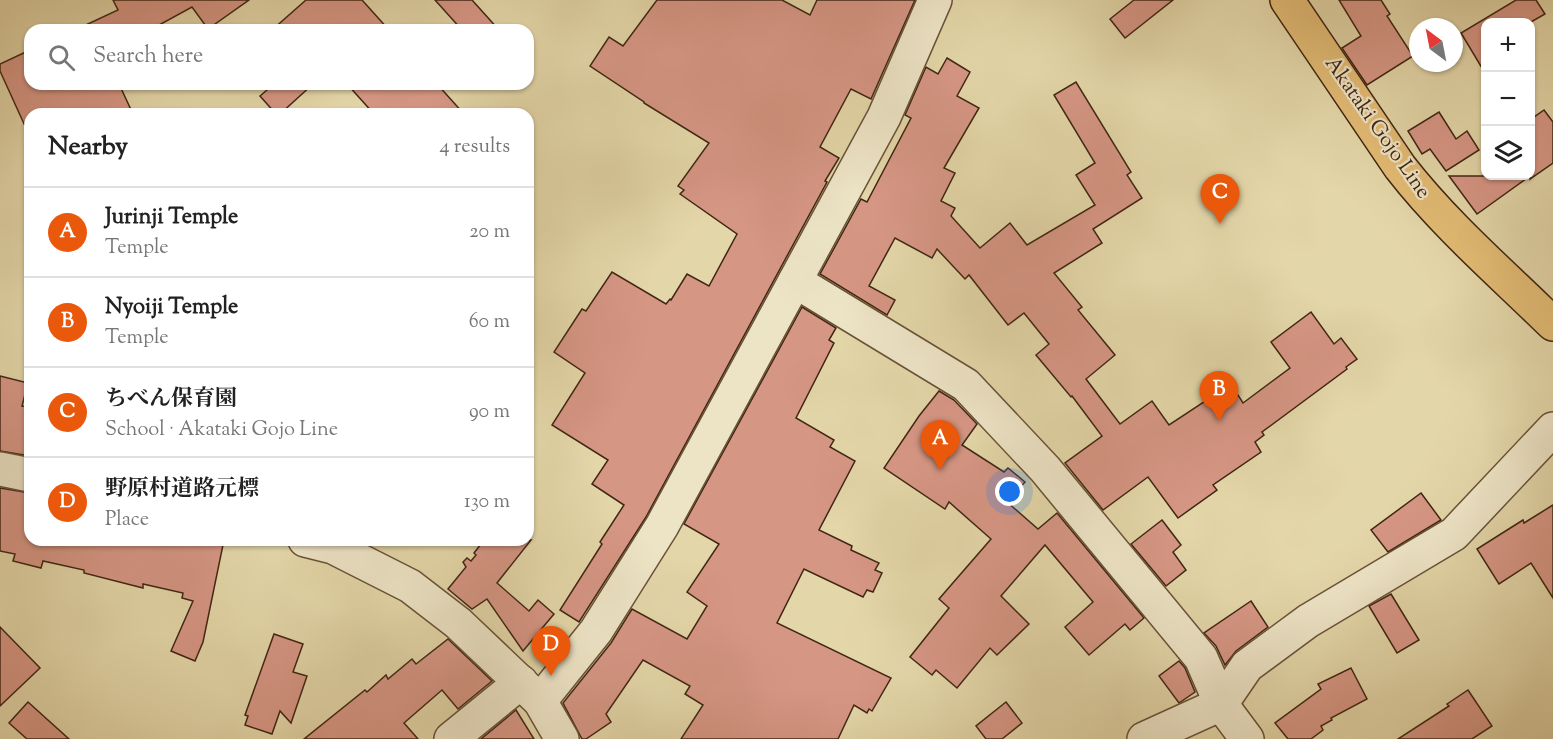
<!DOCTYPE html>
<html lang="en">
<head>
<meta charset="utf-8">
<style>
	body { margin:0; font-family:"Sorts Mill Goudy","Noto Serif JP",serif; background:#f6f6f6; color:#222 }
	.controls { position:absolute; right:18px; top:18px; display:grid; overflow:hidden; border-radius:12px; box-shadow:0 2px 4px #0004 }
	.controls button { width:54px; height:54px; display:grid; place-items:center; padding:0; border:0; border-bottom:2px solid #e0e0e0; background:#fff; color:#222; font:30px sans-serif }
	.compass { position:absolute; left:1409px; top:18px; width:54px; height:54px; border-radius:50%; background:#fff; box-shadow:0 2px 4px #0004; rotate:328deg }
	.you { position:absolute; left:1010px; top:492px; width:21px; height:21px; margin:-15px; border:4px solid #fff; border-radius:50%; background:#1a73e8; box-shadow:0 0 0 9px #1a73e833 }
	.badge { display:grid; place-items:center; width:39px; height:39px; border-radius:50%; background:#ea580c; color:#fff; font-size:20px; font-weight:700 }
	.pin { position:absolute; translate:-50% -50px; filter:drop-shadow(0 2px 3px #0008) }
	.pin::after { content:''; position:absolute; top:32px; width:21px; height:18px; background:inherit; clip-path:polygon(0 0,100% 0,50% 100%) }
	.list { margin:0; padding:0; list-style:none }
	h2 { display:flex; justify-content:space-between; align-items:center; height:78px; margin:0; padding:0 24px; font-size:26px }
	h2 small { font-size:20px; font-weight:400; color:#767676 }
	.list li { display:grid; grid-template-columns:39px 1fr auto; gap:18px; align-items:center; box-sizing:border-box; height:90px; padding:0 24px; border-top:2px solid #e0e0e0 }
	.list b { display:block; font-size:22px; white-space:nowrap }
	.list p { margin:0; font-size:20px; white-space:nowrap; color:#767676 }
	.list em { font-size:20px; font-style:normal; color:#767676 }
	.icon { flex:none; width:33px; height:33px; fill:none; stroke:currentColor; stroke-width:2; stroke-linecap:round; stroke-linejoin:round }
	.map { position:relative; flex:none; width:1553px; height:739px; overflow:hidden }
	.search { position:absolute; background:#fff; box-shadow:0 2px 4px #0004; left:24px; top:24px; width:510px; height:66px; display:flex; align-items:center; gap:15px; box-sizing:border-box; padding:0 21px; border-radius:18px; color:#767676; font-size:22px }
	.panel { position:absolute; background:#fff; box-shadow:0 2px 4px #0004; left:24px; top:108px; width:510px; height:438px; border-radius:18px }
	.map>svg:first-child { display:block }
	.building { fill:#d69684; stroke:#402613; stroke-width:1.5 }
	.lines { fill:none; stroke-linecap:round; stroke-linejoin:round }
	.minor-casing { stroke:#695238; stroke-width:36 }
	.major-casing { stroke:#402613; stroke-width:36 }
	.minor { stroke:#ede4c6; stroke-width:33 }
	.major { stroke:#e2bb74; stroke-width:33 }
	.labels { text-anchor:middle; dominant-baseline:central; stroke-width:4.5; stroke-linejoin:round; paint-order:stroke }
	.street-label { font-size:21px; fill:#402613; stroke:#ede4c6 }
</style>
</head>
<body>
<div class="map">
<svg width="1553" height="739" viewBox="0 0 1553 739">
	<rect width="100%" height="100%" fill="#e3d6a8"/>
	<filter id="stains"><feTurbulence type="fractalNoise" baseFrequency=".00333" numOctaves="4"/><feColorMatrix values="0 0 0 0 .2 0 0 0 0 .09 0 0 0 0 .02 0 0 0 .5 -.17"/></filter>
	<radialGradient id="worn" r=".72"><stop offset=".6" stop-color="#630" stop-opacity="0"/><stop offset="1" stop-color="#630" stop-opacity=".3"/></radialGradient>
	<!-- building -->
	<g class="building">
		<polygon points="113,0 249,0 208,29 192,7 150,30 75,30 118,10"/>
		<polygon points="306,0 362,0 389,30 272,30"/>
		<polygon points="435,0 472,0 499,30 462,30"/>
		<polygon points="657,0 782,0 810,15 817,0 915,0 871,99 851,89 820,147 839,158 825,181 827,182 646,517 579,622 560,610 602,544 600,542 624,505 592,484 608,460 552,425 585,373 554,352 582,309 586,311 612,272 666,304 670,299 671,300 687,274 709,286 737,234 680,194 684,190 678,186 709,143 644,103 644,102 590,66 609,37 623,46"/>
		<polygon points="1134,0 1173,0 1125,38 1110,19"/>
		<polygon points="1339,0 1381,0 1390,14 1387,16 1413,56 1367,85 1342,48 1361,36"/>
		<polygon points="1516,0 1536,0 1545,14 1531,22 1485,22 1485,73 1461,33"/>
		<polygon points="30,50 30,84 119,84 133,114 30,114 30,137 0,71 0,64"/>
		<polygon points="947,58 970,72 957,96 979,108 944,168 955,173 941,201 955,208 951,216 980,248 1010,223 1027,245 1095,205 1076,175 1095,163 1054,95 1076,82 1131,172 1127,175 1142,198 1093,229 1102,243 1054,273 1082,307 1078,310 1115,355 1086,379 1120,424 1152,401 1169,425 1231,384 1243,403 1290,368 1271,342 1311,312 1334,344 1341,338 1357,359 1346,367 1347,369 1262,432 1264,435 1255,442 1261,452 1213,485 1217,490 1178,518 1148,477 1103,510 1065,463 1102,436 1072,396 1071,397 1036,355 1049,344 1024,313 1008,325 969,275 965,279 937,249 932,258 895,238 869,286 895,300 887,315 820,274 861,199 867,202 911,118 905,115 926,67 938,74"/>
		<polygon points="274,84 313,84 280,114 276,114 260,96"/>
		<polygon points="347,84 437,84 464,114 374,114"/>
		<polygon points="1544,110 1553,122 1553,163 1530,179 1530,176 1477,214 1449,176 1530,176 1530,120"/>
		<polygon points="1439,112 1456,139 1467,131 1479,150 1446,171 1430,149 1422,154 1408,131"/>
		<polygon points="802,307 836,328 829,340 834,343 796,418 834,440 830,447 855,461 819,530 852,546 851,550 879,563 875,570 882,573 873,592 867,590 863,597 804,569 777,623 891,678 872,711 869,709 867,713 854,705 838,739 681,739 703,705 685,694 690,686 643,660 606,714 611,722 586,739 582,739 563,703 611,643 632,609 687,639 707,606 687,592 719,544 684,524"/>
		<polygon points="0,376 28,383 22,406 30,407 30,456 0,451"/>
		<polygon points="939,391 954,400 977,424 962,445 1004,472 1008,468 1025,482 1007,502 1038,529 1057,513 1144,618 1130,630 1125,624 1089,655 1065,627 1093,602 1045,545 1001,596 1029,624 997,655 990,648 957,688 936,670 932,675 910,657 949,608 939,599 991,539 949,502 945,509 884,468 919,416"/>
		<polygon points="0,488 30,493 30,540 224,540 203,642 195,661 171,651 193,601 182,598 183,593 143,584 143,588 84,573 84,570 43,561 41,568 13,561 15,554 0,551"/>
		<polygon points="1421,493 1441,520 1388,552 1371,530"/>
		<polygon points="1553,505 1553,598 1531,563 1499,584 1477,549 1523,520 1524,523"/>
		<polygon points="1162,520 1181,545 1173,552 1186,570 1166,586 1131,544"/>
		<polygon points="484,540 531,540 497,583 529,611 538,600 554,614 523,651 487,599 472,609 448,589 466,567 463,562 467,558 471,561 476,555 474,553"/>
		<polygon points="1391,594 1419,640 1397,653 1369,606"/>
		<polygon points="1251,601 1268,627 1236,651 1225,665 1216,646 1204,633"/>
		<polygon points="0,627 40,668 0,706"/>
		<polygon points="274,634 303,644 293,672 307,676 291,723 280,711 272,734 245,725 248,716 245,715"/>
		<polygon points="448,639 492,681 458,709 442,690 404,723 418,739 304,739 365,690 367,692 386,675 388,679 412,659 416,664"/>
		<polygon points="1179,661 1185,668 1195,692 1179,703 1159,676"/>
		<polygon points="1351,668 1367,699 1331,718 1332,720 1321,726 1323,730 1311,739 1288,739 1275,723 1321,689 1318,684"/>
		<polygon points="1468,690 1492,726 1472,739 1398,739 1449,706 1447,704"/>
		<polygon points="28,702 69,739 27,739 9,723"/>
		<polygon points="1006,702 1022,723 1002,739 986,739 976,726"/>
		<polygon points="516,710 534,739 481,739"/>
	</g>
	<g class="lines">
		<!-- minor casing -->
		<g class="minor-casing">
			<g id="minor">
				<polyline points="795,281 966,385 1045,469 1201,658 1221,704 1247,739"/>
				<polyline points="0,469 30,475"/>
				<polyline points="305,540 333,547 410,586 458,623 540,701 562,739"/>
				<polyline points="540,701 596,631 662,526 884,117 935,0"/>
				<polyline points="451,739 521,682"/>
				<polyline points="1144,739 1221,704 1247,666 1308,621 1454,534 1553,429"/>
			</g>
		</g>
		<!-- major casing -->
		<g class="major-casing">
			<path id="major" d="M1287,0l113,167c45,58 101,106 153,157"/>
		</g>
		<!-- minor -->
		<use href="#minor" class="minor"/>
		<!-- major -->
		<use href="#major" class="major"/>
	</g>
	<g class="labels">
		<!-- street labels -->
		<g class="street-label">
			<text transform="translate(1377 128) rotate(55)">Akataki Gojo Line</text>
		</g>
	</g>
	<rect width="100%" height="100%" filter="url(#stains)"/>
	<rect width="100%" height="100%" fill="url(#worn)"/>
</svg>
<div class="controls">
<button>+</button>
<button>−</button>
<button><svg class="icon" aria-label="layers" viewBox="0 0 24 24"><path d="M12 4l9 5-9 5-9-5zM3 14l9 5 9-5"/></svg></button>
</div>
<svg class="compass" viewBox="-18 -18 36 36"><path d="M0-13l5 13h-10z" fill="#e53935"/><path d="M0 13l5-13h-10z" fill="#767676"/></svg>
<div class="you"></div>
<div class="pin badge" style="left:940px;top:470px">A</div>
<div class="pin badge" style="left:1219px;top:421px">B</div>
<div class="pin badge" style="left:1220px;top:224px">C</div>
<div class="pin badge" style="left:551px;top:676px">D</div>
<div class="search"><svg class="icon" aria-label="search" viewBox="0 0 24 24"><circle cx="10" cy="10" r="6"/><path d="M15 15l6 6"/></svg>Search here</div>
<section class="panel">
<h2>Nearby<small>4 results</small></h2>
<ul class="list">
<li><span class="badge">A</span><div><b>Jurinji Temple</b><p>Temple</p></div><em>20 m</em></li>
<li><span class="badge">B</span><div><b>Nyoiji Temple</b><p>Temple</p></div><em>60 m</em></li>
<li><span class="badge">C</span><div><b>ちべん保育園</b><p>School · Akataki Gojo Line</p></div><em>90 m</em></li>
<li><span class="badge">D</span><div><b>野原村道路元標</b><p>Place</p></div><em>130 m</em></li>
</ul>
</section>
</div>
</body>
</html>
